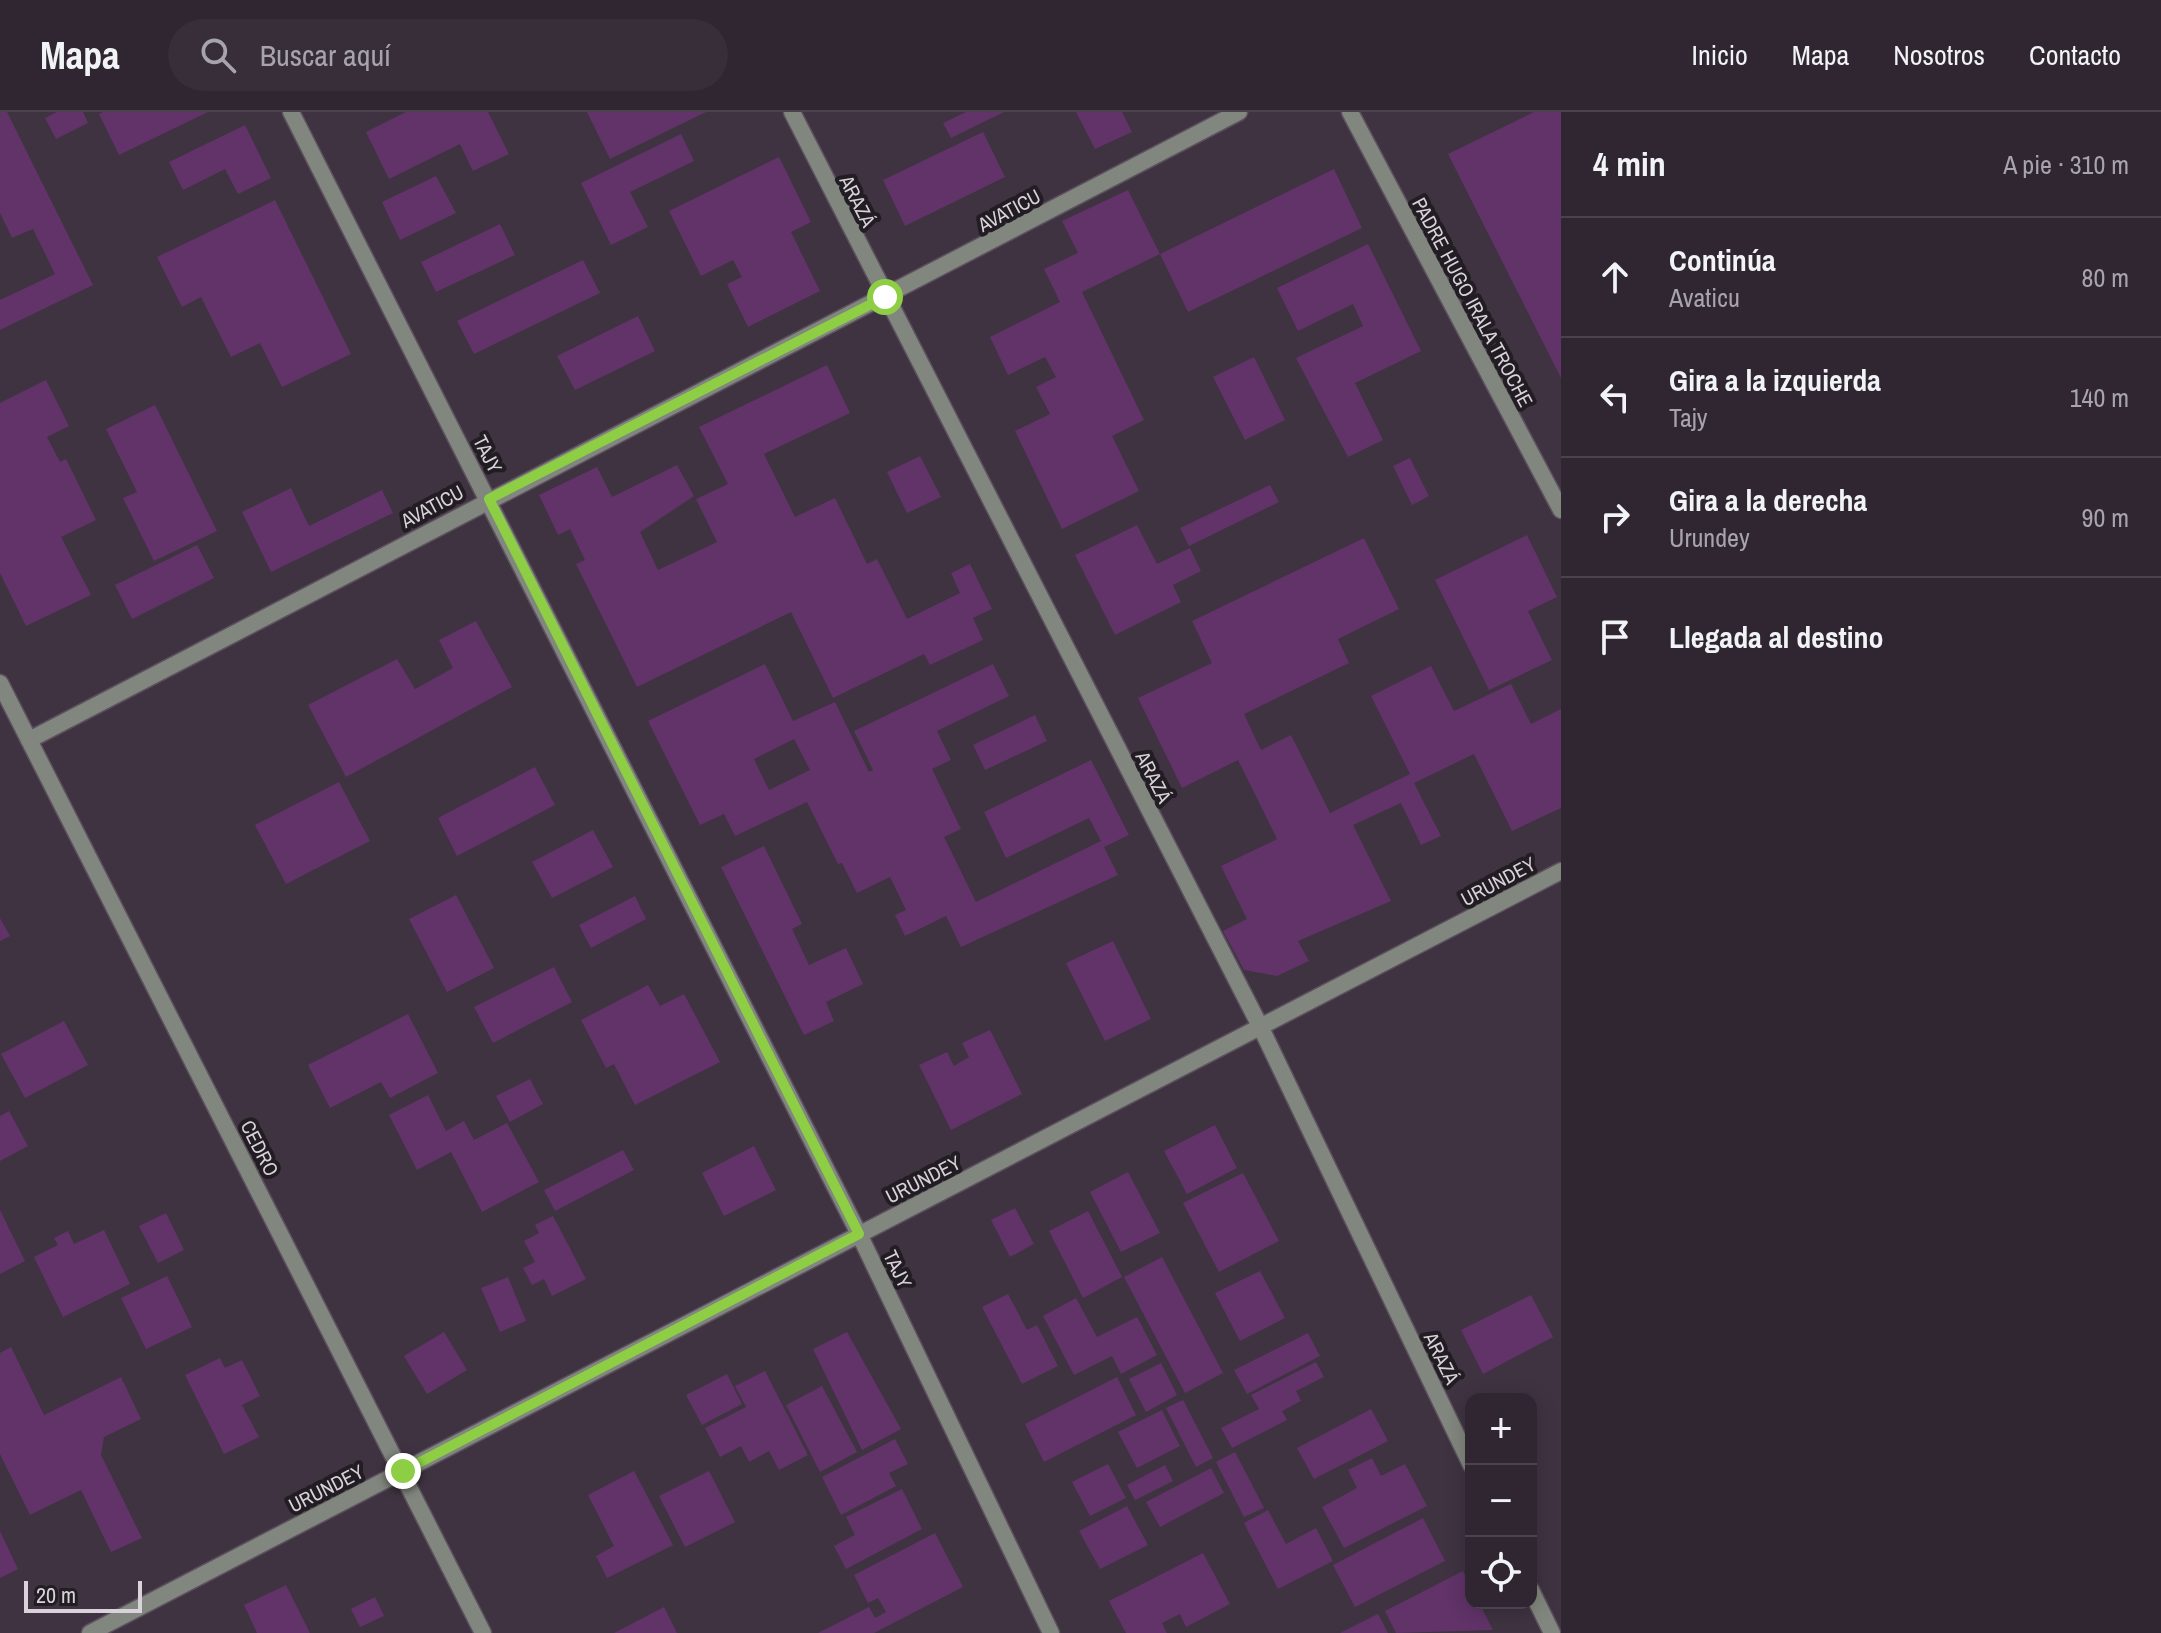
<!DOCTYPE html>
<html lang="es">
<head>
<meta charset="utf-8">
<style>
	body { margin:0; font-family:"Archivo Narrow",sans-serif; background:#372e39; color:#f1f3f6 }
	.controls { position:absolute; right:24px; bottom:24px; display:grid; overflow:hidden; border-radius:16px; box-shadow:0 4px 20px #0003 }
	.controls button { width:72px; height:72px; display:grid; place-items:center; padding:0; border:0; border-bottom:2px solid #4a434d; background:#2f2631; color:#f1f3f6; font:40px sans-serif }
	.scale { position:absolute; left:24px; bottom:20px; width:118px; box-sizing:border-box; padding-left:8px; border:4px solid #dad2db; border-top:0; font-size:22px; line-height:28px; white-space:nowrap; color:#dad2db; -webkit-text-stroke:6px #221d23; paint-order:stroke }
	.stop { position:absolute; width:24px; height:24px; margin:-18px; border:6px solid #8dce45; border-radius:50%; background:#fff }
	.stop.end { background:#8dce45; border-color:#fff; box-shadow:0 2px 8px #0008 }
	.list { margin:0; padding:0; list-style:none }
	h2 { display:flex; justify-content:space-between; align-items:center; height:104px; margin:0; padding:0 32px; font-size:34px }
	h2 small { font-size:26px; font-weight:400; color:#a7a5ab }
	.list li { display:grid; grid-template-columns:52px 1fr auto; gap:24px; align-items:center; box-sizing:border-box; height:120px; padding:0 32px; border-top:2px solid #4a434d }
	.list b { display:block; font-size:30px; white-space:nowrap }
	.list p { margin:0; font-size:26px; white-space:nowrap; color:#a7a5ab }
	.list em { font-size:26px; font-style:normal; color:#a7a5ab }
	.icon { flex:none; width:44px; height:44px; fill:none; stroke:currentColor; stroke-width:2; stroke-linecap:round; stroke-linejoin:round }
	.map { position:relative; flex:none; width:1561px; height:1521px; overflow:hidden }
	header { display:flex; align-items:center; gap:48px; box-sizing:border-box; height:112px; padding:0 40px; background:#2f2631; border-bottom:2px solid #4a434d }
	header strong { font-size:38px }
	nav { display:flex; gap:44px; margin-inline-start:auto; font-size:28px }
	.search { width:560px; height:72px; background:#372e39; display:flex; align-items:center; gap:20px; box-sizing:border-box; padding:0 28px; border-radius:44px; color:#a7a5ab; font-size:30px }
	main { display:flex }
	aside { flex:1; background:#2f2631 }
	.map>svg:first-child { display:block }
	.building { fill:#613369; fill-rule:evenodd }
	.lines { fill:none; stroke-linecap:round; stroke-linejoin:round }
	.minor-casing { stroke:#5b505d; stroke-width:19 }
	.minor { stroke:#81867e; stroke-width:16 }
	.route { stroke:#8dce45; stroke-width:10 }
	.labels { text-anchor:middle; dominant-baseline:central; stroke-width:8; stroke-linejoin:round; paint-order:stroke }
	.street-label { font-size:20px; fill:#dad2db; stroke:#221d23 }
</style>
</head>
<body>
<header>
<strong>Mapa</strong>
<div class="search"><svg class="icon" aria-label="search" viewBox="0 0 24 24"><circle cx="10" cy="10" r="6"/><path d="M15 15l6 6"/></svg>Buscar aquí</div>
<nav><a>Inicio</a><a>Mapa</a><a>Nosotros</a><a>Contacto</a></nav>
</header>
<main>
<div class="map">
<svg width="1561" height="1521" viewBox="0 0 1561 1521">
	<rect width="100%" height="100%" fill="#3f3341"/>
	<!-- building -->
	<g class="building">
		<polygon points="0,0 7,0 93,173 0,218 0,188 55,162 33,117 12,126 0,101"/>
		<polygon points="57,0 83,0 88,11 56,27 45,6"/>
		<polygon points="103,0 208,0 119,43 99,2"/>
		<polygon points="406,0 488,0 509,42 473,59 460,32 389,67 366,20"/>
		<polygon points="587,0 706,0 610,47"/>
		<polygon points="966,0 1004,0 951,26 943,11"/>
		<polygon points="1076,0 1122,0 1132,20 1095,37"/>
		<polygon points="1534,0 1561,0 1561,266 1448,42"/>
		<polygon points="245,13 271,66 238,82 225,57 183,78 169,50"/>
		<polygon points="983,20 1005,65 905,114 883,68"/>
		<polygon points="681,22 694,49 630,80 648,115 611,133 581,71"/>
		<polygon points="779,45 811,110 791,120 820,179 748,215 727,172 742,165 733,148 701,164 669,99"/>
		<polygon points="1334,57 1362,116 1188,200 1160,142"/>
		<polygon points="436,64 456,101 400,128 382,90"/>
		<polygon points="1128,78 1160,142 1082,180 1144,308 1112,324 1139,379 1062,417 1015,319 1050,302 1036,275 1056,265 1045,245 1008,263 990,225 1060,190 1044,157 1078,141 1062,109"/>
		<polygon points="275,88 351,242 282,275 260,231 231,245 201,185 182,195 157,145"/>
		<polygon points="500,112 515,143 436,180 421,150"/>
		<polygon points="1368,132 1421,239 1355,271 1383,328 1348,345 1296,246 1363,214 1353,192 1298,219 1277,176"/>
		<polygon points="583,148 600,181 474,242 457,209"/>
		<polygon points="638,204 655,239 575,278 557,244"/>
		<polygon points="1254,245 1285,308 1245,328 1213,265"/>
		<polygon points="827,253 850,301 764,342 795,405 835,386 867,452 877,447 907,507 960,481 951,461 970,452 992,497 973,506 983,528 930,553 924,542 833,586 791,500 637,575 576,452 585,448 570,417 558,423 539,383 597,355 612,385 677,353 694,384 640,420 658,458 717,430 696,387 728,372 699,315"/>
		<polygon points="46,268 69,314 47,325 60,350 66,347 96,408 61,425 91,483 26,514 0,461 0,291"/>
		<polygon points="155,293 217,419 154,449 123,386 137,380 106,317"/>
		<polygon points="920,344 941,385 907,401 887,360"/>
		<polygon points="1410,346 1429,384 1412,393 1393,354"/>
		<polygon points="1270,373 1279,390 1189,434 1180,416"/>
		<polygon points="291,376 309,414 382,378 393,401 271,460 242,400"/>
		<polygon points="1137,413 1157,452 1190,436 1201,459 1173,473 1181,490 1115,523 1075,443"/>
		<polygon points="1527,423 1557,485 1528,499 1552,548 1489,578 1435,468"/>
		<polygon points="1364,426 1399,497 1338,527 1349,551 1244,602 1261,638 1291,623 1330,701 1410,662 1371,584 1431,554 1454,599 1511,572 1531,612 1561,597 1561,696 1512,719 1474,642 1414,671 1441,724 1421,733 1401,691 1353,713 1391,789 1298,829 1309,849 1277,864 1244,858 1223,819 1247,807 1221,754 1277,727 1238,648 1182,676 1138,586 1212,551 1192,509"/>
		<polygon points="197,433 214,466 132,507 115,473"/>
		<polygon points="476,509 512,575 346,665 308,593 397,547 415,577 453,556 439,528"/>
		<path d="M765,552l28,57 42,-19 34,70 4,-2 -19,-39 139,-67 16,32 -72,35 14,29 -19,9 29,60 -17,8 32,65 125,-61 -12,-23 -83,40 -22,-46 107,-52 38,75 -25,12 14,28 -157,72 -15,-31 -41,20 -10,-21 11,-5 -16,-33 -33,16 -15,-30 -4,1 -31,-62 -72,34 -11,-22 -24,11 -52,-104zM794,627l16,31 -41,20 -15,-31z"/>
		<polygon points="1035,603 1047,629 985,658 973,633"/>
		<polygon points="535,655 555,693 457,744 438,706"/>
		<polygon points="339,670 370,729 286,772 255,713"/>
		<polygon points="593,718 613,755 552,786 532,750"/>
		<polygon points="764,734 802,812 792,817 809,853 846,836 863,872 826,890 834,909 804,923 721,755"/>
		<polygon points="456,783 494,856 447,880 409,807"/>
		<polygon points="635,784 646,807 591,836 579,813"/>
		<polygon points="0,806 10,824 0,829"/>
		<polygon points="1113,829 1151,907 1105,929 1066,851"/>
		<polygon points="554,855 572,890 493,931 474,895"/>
		<polygon points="648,873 660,894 684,882 720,950 635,993 614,952 606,956 581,908"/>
		<polygon points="408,902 438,961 390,986 381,970 330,996 308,953"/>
		<polygon points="64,909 88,953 25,986 1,942"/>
		<polygon points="990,918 1022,982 951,1018 919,953 947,940 954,954 969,945 962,931"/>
		<polygon points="530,967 543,992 510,1010 496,984"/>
		<polygon points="428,983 446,1019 464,1009 474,1028 507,1011 539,1070 482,1100 451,1040 417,1058 389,1003"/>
		<polygon points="9,999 28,1034 0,1049 0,1004"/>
		<polygon points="1215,1013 1237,1056 1187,1082 1164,1039"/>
		<polygon points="754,1034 776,1078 724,1104 702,1061"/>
		<polygon points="623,1038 634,1058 555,1099 544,1078"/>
		<polygon points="1128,1060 1160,1121 1121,1140 1090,1080"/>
		<polygon points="1243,1061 1279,1129 1219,1160 1183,1091"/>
		<polygon points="1015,1096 1034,1132 1010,1145 991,1108"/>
		<polygon points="0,1098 25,1149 0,1162"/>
		<polygon points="1088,1099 1122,1165 1083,1186 1049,1119"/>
		<polygon points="166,1101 184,1138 158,1151 139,1114"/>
		<polygon points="553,1104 586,1167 552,1184 544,1167 532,1173 523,1156 535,1150 524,1129 539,1121 535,1113"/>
		<polygon points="104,1118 130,1172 63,1205 34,1145 58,1133 54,1126 68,1119 74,1132"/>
		<polygon points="1162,1145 1223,1261 1185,1281 1124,1165"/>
		<polygon points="1260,1159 1285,1206 1240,1229 1215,1181"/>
		<polygon points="167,1164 192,1215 146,1237 121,1186"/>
		<polygon points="508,1165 526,1209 500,1220 481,1176"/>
		<polygon points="1008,1182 1027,1218 1037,1213 1058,1254 1022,1272 982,1195"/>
		<polygon points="1531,1183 1553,1225 1483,1262 1461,1218"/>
		<polygon points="1076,1186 1097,1225 1137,1205 1157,1243 1121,1262 1112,1244 1074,1263 1043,1204"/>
		<polygon points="444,1220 467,1258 427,1282 404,1244"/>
		<polygon points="847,1220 901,1317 862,1338 813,1237"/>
		<polygon points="1308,1221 1320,1244 1247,1282 1234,1258"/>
		<polygon points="11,1235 44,1303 121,1265 141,1307 104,1325 101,1343 142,1426 111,1440 81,1378 30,1403 0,1342 0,1241"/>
		<polygon points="220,1246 225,1256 242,1248 260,1284 242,1293 259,1325 224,1342 185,1263"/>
		<polygon points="1316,1250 1324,1265 1296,1279 1301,1289 1282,1299 1287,1308 1232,1336 1221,1316 1259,1297 1251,1283"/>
		<polygon points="1161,1251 1177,1283 1146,1300 1129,1267"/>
		<polygon points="765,1259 808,1343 779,1358 769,1339 749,1350 741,1334 720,1345 705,1316 746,1295 735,1274"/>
		<polygon points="727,1262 742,1292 702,1313 686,1283"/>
		<polygon points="1117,1265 1136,1303 1044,1350 1025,1312"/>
		<polygon points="822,1274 857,1340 820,1360 786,1293"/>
		<polygon points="1183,1288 1213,1346 1196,1355 1166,1296"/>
		<polygon points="1371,1297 1388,1329 1314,1367 1297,1336"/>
		<polygon points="1162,1298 1180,1334 1137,1356 1118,1320"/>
		<polygon points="895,1327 908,1352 889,1361 896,1374 841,1403 822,1365"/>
		<polygon points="1235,1340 1264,1396 1244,1405 1216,1350"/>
		<polygon points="1372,1346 1381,1364 1405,1352 1427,1394 1344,1436 1322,1395 1357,1376 1348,1358"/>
		<polygon points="1108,1352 1126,1386 1090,1404 1072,1370"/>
		<polygon points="1165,1353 1173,1369 1135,1388 1127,1373"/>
		<polygon points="1211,1356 1224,1381 1160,1415 1146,1390"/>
		<polygon points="634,1359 673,1433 607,1466 596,1444 614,1434 588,1383"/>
		<polygon points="709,1359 735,1410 685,1435 659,1384"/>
		<polygon points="902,1377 922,1417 846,1457 834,1434 855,1423 846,1405"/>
		<polygon points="1127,1394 1148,1433 1100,1457 1079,1419"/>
		<polygon points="1268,1398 1286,1432 1316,1416 1333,1449 1278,1477 1244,1411"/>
		<polygon points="1423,1406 1445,1449 1355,1495 1333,1453"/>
		<polygon points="0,1419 18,1457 0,1466"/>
		<polygon points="935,1421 963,1475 874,1521 818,1521 869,1495 875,1506 886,1500 878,1486 868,1491 854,1463"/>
		<polygon points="1203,1441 1230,1492 1186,1515 1180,1502 1162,1511 1167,1521 1126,1521 1109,1489"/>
		<polygon points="1463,1459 1471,1476 1471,1491 1479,1491 1493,1518 1396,1521 1385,1499"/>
		<polygon points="286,1473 310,1521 257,1521 244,1493"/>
		<polygon points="375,1485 384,1504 360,1515 351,1497"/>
		<polygon points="664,1495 677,1521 614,1521"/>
		<polygon points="1378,1502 1388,1521 1340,1521"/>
	</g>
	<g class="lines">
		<!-- minor casing -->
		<g class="minor-casing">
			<g id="minor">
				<polyline points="291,0 859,1122 1051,1521"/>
				<polyline points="792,0 1261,916 1471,1353"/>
				<polyline points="1350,0 1561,398"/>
				<polyline points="0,571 483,1521"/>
				<polyline points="29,628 1239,0"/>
				<polyline points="1531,1478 1552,1521"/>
				<polyline points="90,1521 1561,759"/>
			</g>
		</g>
		<!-- minor -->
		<use href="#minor" class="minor"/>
	</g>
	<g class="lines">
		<!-- route -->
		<polyline class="route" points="403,1359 859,1122 489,387 885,185"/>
	</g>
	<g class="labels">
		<!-- street labels -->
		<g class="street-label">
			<text transform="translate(858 89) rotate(63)">ARAZÁ</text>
			<text transform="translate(1009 98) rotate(-28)">AVATICU</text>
			<text transform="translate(1473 190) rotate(62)">PADRE HUGO IRALA TROCHE</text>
			<text transform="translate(488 342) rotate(63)">TAJY</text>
			<text transform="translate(432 394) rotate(-28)">AVATICU</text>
			<text transform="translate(1154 665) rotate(63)">ARAZÁ</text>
			<text transform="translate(1498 769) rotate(-28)">URUNDEY</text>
			<text transform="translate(260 1036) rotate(63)">CEDRO</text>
			<text transform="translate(923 1067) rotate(-27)">URUNDEY</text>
			<text transform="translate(898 1157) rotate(64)">TAJY</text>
			<text transform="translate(1442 1246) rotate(64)">ARAZÁ</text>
			<text transform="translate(326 1376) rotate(-27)">URUNDEY</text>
		</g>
	</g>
</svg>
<div class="controls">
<button>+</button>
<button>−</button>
<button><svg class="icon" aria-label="locate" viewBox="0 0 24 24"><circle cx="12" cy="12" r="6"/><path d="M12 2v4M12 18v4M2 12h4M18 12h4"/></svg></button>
</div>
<div class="scale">20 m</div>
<div class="stop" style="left:885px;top:185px"></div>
<div class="stop end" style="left:403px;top:1359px"></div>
</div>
<aside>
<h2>4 min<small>A pie · 310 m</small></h2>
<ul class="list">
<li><svg class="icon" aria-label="ahead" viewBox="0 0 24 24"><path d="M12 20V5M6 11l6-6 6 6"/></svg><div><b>Continúa</b><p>Avaticu</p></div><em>80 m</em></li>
<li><svg class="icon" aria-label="left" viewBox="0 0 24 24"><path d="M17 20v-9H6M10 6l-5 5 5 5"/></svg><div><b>Gira a la izquierda</b><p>Tajy</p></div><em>140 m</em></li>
<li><svg class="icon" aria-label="right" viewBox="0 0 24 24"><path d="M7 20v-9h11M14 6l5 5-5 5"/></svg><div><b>Gira a la derecha</b><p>Urundey</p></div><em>90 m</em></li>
<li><svg class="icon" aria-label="arrive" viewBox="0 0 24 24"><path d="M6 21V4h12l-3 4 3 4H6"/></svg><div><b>Llegada al destino</b></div></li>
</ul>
</aside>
</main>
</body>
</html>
